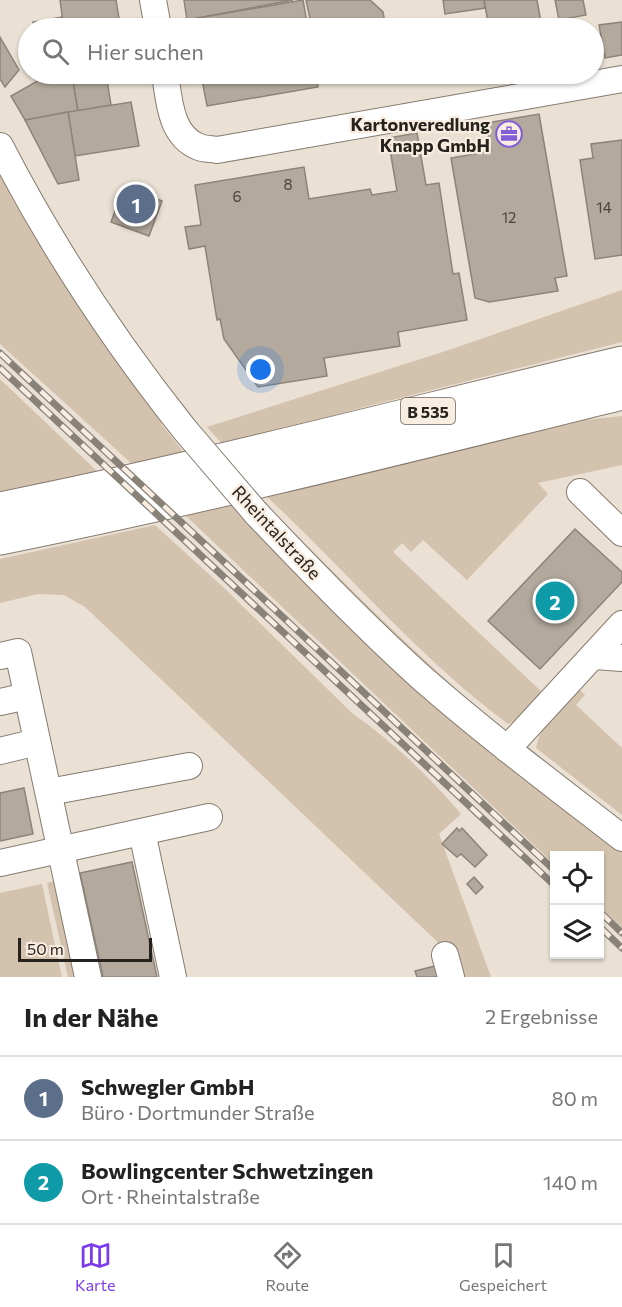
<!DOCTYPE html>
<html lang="de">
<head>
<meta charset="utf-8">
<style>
	body { margin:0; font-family:Commissioner,sans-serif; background:#f2f2f2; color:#222 }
	.controls { position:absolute; right:18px; bottom:18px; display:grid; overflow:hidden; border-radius:0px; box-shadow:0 2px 4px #0004 }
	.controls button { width:54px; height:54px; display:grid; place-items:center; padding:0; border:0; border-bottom:2px solid #e0e0e0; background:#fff; color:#222; font:30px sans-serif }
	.scale { position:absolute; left:18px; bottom:15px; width:134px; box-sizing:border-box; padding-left:6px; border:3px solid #26221e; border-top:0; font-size:16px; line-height:21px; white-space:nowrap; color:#26221e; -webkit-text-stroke:4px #f8ede0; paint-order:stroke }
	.you { position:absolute; left:261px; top:370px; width:21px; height:21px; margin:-15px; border:4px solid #fff; border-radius:50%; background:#1a73e8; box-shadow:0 0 0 9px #1a73e833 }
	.badge { display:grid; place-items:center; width:39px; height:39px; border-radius:50%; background:#7c3aed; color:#fff; font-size:20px; font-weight:700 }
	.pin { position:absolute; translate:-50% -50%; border:3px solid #fff; box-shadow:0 2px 6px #0006 }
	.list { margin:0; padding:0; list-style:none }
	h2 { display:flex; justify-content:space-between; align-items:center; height:78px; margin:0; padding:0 24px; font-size:26px }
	h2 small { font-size:20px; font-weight:400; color:#767676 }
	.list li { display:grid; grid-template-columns:39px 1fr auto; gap:18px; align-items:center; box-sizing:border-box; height:84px; padding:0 24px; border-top:2px solid #e0e0e0 }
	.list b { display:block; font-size:22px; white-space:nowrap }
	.list p { margin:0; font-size:20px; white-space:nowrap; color:#767676 }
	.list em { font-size:20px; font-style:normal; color:#767676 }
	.icon { flex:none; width:33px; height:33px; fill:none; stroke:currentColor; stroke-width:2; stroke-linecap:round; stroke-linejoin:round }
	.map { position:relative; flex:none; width:622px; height:977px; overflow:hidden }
	.search { position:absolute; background:#fff; box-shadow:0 2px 4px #0004; left:18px; right:18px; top:18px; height:66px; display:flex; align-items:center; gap:15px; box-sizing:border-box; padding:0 21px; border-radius:33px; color:#767676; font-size:22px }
	.sheet { height:246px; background:#fff }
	nav { display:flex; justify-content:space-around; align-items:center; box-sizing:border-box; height:84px; border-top:2px solid #e0e0e0; background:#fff; font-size:16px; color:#767676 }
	nav a { display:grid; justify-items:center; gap:3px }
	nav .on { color:#7c3aed }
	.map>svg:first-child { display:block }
	.green { fill:#d3c2ad }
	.building { fill:#b3a99d; stroke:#8d8378; stroke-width:1.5 }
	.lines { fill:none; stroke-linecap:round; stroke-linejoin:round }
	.minor-casing { stroke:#857b70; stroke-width:28 }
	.highway-casing { stroke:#857b70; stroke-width:35 }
	.minor { stroke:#fff; stroke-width:26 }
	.highway { stroke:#fff; stroke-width:33 }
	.rail-casing { stroke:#898279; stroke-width:7 }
	.rail { stroke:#f8ede0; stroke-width:4.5; stroke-dasharray:14; stroke-linecap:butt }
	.minor-bridge-casing { stroke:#857b70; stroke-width:28; stroke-linecap:butt }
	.minor-bridge { stroke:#fff; stroke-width:26 }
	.labels { text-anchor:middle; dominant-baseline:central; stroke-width:4.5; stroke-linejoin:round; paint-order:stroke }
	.number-label { font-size:15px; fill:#49443e }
	.shield { fill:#f8ede0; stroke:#655f58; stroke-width:1.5 }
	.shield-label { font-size:16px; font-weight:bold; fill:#26221e }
	.poi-label { font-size:18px; font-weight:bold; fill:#26221e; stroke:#f8ede0; text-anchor:end }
	.street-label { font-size:18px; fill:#26221e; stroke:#f8ede0 }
</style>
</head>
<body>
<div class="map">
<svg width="622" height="977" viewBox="0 0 622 977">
	<rect width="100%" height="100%" fill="#eae0d3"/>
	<!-- green -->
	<g class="green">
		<polygon points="0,165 164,421 161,424 188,458 0,498 0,379 100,474 121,469 131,463 0,344"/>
		<polygon points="622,290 622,342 364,407 224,446 207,427 452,349"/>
		<path d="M622,416v49l-84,18 10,11 -81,86 -44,-40 -12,12 -9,-9 -9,9 150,141 -23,25 -12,6c-90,-67 -163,-155 -245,-231l302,-71z"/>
		<path d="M256,495c80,79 157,159 243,231l-83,-66z"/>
		<polygon points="232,505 587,826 622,852 622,928 600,907 600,856 554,856 554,864 186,516"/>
		<path d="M155,525l69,63 128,125c40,28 77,63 109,101l-22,20 52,143h-35l-8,-25 -363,-345 -21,-12 -26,-1 -38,9v-44z"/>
		<path d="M576,686l9,9 -9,10 46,43v67l-86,-67c6,-28 22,-41 40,-62z"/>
		<polygon points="58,880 81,977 68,977 47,883"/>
		<polygon points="42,884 62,977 0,977 0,893"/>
	</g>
	<!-- building -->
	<g class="building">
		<polygon points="60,0 116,0 120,24 82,28 81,19 63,22"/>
		<polygon points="184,0 293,0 187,20"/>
		<polygon points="303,0 308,28 194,28 192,19"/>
		<polygon points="306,0 370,0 383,12 386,28 358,28 357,22 312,28"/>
		<polygon points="443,0 484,0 485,8 445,14"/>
		<polygon points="484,0 537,0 542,28 489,28"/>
		<polygon points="555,0 583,0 586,15 559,20"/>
		<polygon points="62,17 64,28 34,28 33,22"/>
		<polygon points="622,22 622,55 605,58 599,25"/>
		<polygon points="0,37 19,70 5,87 0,79"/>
		<polygon points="42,74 72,74 78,111 25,120 11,96 43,78"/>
		<polygon points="72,74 106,74 111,105 78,111"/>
		<polygon points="201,74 316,74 318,87 207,106"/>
		<polygon points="330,74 374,74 331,80"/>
		<polygon points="417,74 450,74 450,76 418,82"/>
		<polygon points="131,102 139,146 75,156 68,112"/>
		<polygon points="68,112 79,180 58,184 25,120"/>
		<polygon points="539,114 567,276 555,278 558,291 489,302 475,298 451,158 491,151 486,123"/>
		<polygon points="417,133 426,185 439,183 453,274 459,273 467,320 398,332 400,346 324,358 327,376 258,387 224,339 220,319 217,320 205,246 189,249 185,227 201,225 195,185 304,167 309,199 370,189 372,195 397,191 388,138"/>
		<polygon points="622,140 622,255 595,259 580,160 593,158 591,144"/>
		<polygon points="124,187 162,201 149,236 111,222"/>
		<polygon points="575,529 622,572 622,582 540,669 488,621"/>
		<polygon points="24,788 33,834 0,841 0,793"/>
		<polygon points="457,828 459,831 462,828 487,855 475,867 461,854 457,857 442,844"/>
		<polygon points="132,862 157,977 103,977 80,873"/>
		<polygon points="474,877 483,887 476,894 467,884"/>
		<polygon points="435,966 438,977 417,977 415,971"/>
	</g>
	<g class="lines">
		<!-- minor casing -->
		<g class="minor-casing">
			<g id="minor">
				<polyline points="153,0 158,28"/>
				<path d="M165,74c4,25 5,62 34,73 5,2 13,2 18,3l405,-71"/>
				<path d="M0,146c52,101 114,195 185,284"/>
				<polyline points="580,492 622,533"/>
				<path d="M256,513c54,57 109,114 167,166 64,56 132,107 199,159"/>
				<polyline points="0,656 18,652 88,977"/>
				<polyline points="595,656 622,658"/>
				<polyline points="0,702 27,696"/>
				<polyline points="507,749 622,624"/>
				<polyline points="0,751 37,742"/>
				<polyline points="49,792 189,766"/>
				<polyline points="142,832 173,977"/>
				<polyline points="0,863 209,817"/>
				<polyline points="445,955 451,977"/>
			</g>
		</g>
		<!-- highway casing -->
		<g class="highway-casing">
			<g id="highway">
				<path d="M0,509c209,-42 415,-97 622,-146"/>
				<path d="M0,538c209,-42 415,-94 622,-145"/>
			</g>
		</g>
		<!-- minor -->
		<use href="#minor" class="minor"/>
		<!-- highway -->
		<use href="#highway" class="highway"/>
		<!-- rail casing -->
		<g class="rail-casing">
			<g id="rail">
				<polyline points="0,353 554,870"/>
				<polyline points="0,368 554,885"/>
				<polyline points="600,912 622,933"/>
				<polyline points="600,927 622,948"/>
			</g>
		</g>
		<!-- rail -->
		<use href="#rail" class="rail"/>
		<!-- minor-bridge casing -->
		<g class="minor-bridge-casing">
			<polyline id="minor-bridge" points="185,430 256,513"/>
		</g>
		<!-- minor-bridge -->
		<use href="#minor-bridge" class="minor-bridge"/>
	</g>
	<!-- icons -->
	<defs>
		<g id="office-ring" transform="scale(1.35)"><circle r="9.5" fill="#f8ede0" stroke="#825ed8" stroke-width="1.5"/><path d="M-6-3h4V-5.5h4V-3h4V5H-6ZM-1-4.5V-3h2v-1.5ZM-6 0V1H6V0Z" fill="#825ed8"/></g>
	</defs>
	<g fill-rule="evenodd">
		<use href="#office-ring" x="509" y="134"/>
	</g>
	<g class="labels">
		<!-- number labels -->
		<g class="number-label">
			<text x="288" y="184">8</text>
			<text x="237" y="196">6</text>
			<text x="604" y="207">14</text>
			<text x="509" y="217">12</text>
		</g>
		<!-- shield labels -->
		<rect class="shield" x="401" y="398" width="54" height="26" rx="4.5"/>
		<g class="shield-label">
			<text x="428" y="411">B 535</text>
		</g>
		<!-- poi labels -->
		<g class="poi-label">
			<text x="490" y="124">Kartonveredlung<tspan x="490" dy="21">Knapp GmbH</tspan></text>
		</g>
		<!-- street labels -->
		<g class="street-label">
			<text transform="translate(277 532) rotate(47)">Rheintalstraße</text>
		</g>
	</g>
</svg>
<div class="controls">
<button><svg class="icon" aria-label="locate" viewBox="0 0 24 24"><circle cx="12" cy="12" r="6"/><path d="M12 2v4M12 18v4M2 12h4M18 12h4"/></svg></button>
<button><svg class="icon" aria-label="layers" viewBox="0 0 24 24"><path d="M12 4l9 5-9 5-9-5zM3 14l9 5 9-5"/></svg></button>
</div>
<div class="scale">50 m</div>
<div class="you"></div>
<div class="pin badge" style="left:136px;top:204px;background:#5c6f8a">1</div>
<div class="pin badge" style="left:555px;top:601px;background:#0f9aa8">2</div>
<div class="search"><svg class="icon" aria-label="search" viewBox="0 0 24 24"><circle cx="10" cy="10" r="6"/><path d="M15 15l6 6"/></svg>Hier suchen</div>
</div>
<section class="sheet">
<h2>In der Nähe<small>2 Ergebnisse</small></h2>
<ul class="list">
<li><span class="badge" style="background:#5c6f8a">1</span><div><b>Schwegler GmbH</b><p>Büro · Dortmunder Straße</p></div><em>80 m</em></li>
<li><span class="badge" style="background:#0f9aa8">2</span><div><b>Bowlingcenter Schwetzingen</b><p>Ort · Rheintalstraße</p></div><em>140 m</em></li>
</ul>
</section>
<nav>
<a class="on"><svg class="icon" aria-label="map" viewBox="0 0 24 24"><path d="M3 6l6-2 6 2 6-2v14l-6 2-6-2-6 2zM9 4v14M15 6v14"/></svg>Karte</a>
<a><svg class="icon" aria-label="directions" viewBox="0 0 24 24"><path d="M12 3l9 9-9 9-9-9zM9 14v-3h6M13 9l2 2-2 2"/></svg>Route</a>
<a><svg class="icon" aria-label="saved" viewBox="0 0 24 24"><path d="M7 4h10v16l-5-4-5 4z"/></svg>Gespeichert</a>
</nav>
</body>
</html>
